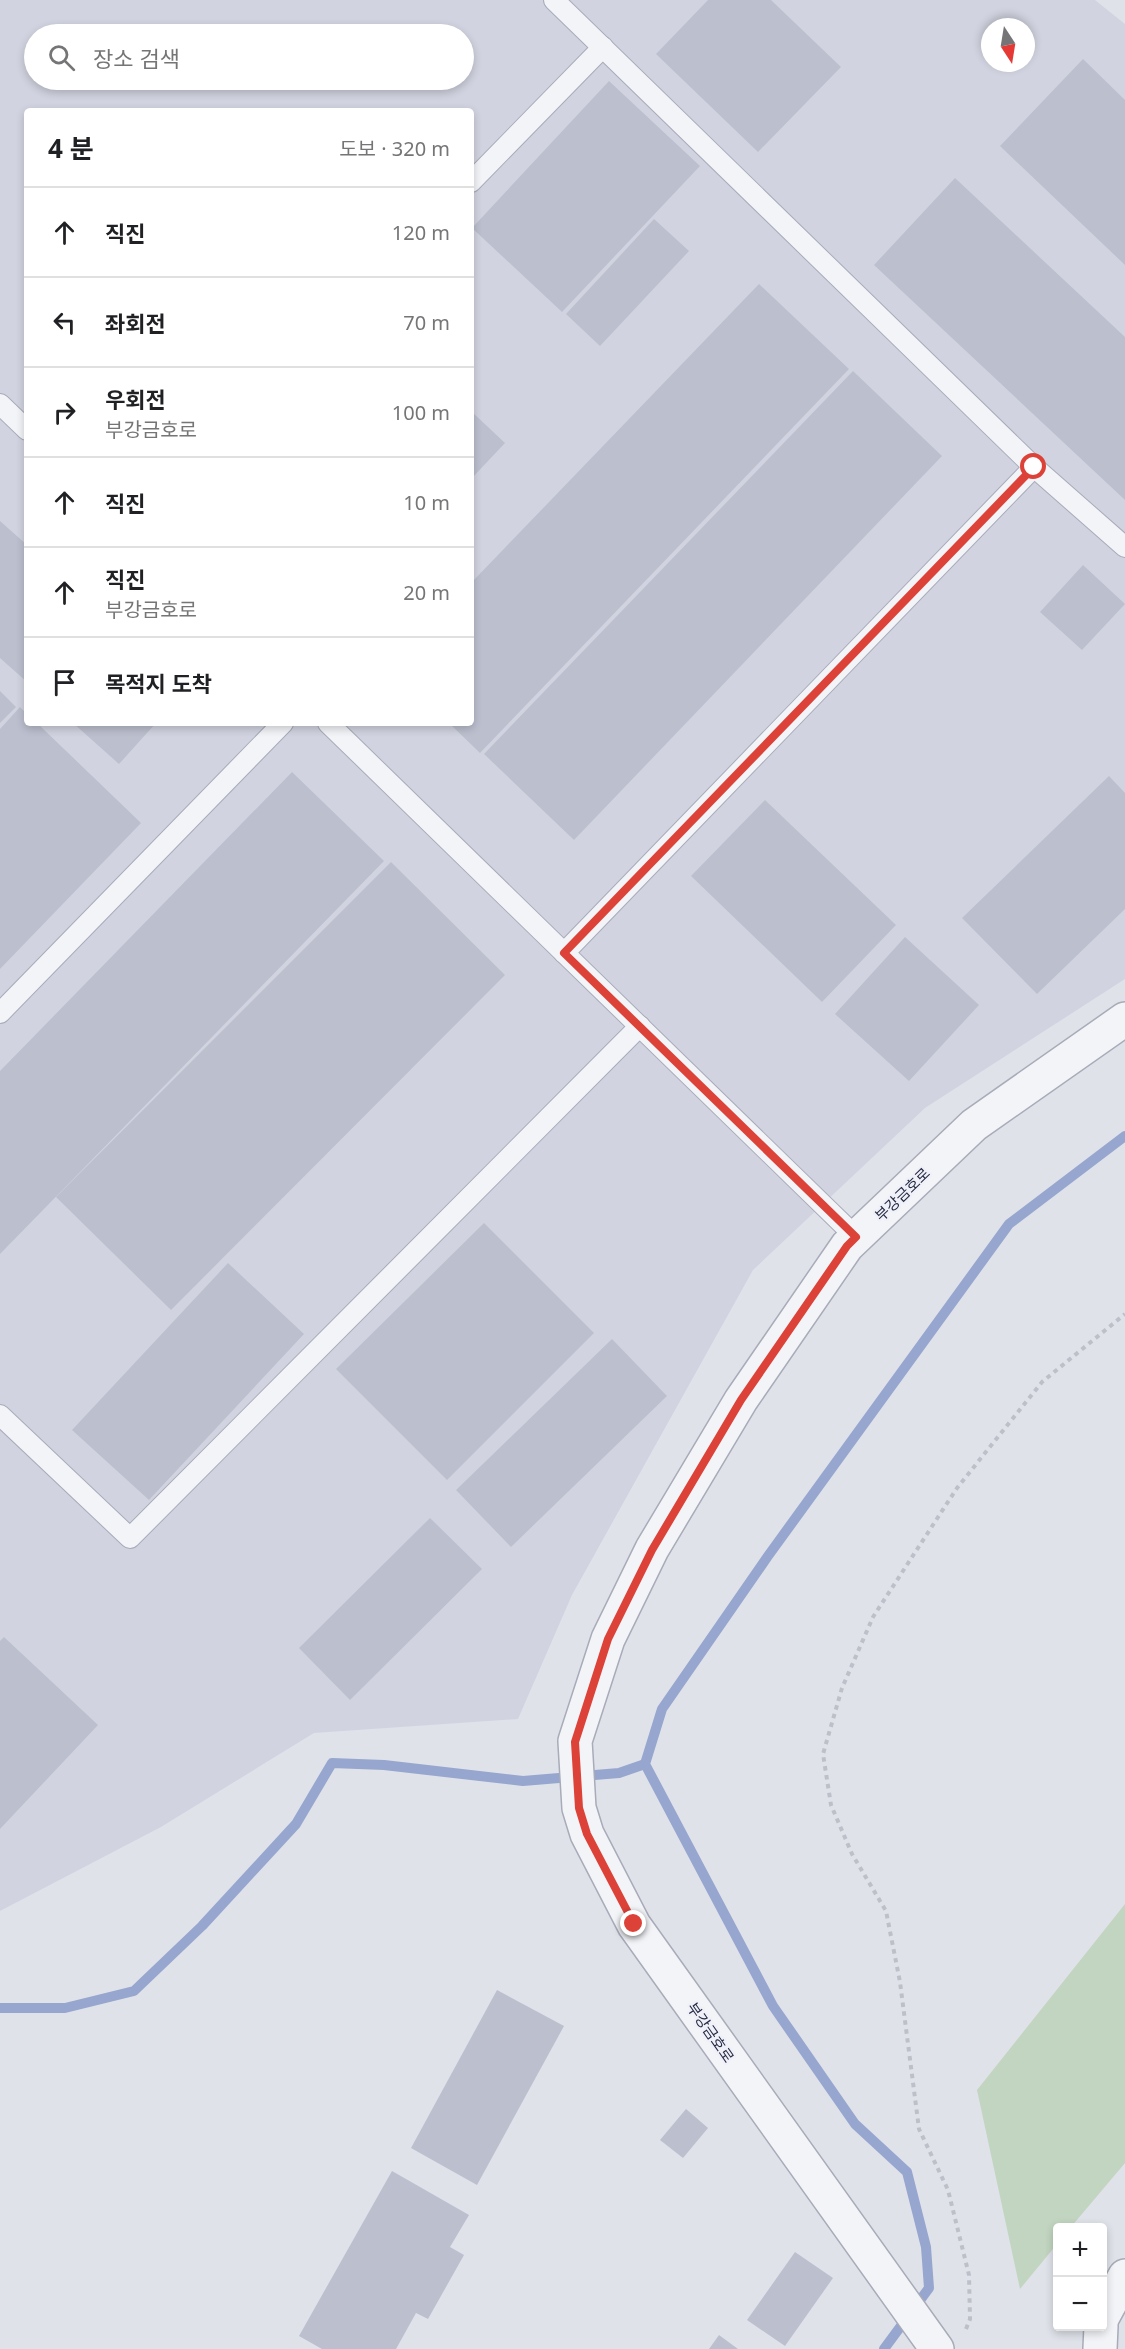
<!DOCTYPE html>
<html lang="ko">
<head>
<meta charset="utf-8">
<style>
	body { margin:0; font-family:"Noto Sans","Noto Sans KR",sans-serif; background:#f6f6f6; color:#202124 }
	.controls { position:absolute; right:18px; bottom:18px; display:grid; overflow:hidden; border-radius:6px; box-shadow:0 3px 9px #0003 }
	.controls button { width:54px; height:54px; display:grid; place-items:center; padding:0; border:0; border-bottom:2px solid #e0e0e0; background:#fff; color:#202124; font:30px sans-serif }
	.compass { position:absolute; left:981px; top:18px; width:54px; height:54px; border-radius:50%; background:#fff; box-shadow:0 3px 9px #0003; rotate:168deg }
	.stop { position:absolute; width:18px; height:18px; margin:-14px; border:4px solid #dc4238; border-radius:50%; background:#fff }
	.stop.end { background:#dc4238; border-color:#fff; box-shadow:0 2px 6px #0008 }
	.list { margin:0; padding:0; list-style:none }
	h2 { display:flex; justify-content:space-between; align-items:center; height:78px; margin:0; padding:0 24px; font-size:26px }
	h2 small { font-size:20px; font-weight:400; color:#757577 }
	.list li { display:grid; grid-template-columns:39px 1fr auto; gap:18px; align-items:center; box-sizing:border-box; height:90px; padding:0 24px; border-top:2px solid #e0e0e0 }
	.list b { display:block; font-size:22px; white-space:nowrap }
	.list p { margin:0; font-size:20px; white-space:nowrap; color:#757577 }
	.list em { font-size:20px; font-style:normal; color:#757577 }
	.icon { flex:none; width:33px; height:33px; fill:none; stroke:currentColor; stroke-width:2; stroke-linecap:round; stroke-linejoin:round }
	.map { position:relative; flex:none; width:1125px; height:2349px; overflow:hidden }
	.search { position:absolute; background:#fff; box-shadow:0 3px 9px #0003; left:24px; top:24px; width:450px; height:66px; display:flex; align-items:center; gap:15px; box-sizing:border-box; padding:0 21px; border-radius:33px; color:#757577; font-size:22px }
	.panel { position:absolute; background:#fff; box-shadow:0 3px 9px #0003; left:24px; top:108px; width:450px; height:618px; border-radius:6px }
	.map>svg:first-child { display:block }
	.built { fill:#d1d4e0; fill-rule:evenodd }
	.green { fill:#c1d5c0 }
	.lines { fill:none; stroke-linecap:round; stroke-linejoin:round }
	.stream { stroke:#97a6ce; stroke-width:10 }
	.building { fill:#bcbfce }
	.service-casing { stroke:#a8abb8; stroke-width:22 }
	.minor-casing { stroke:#a8abb8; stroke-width:36 }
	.tertiary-casing { stroke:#a8abb8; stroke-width:36 }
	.path { stroke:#bec0c9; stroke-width:4; stroke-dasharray:4.5 4.5; stroke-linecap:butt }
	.service { stroke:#f3f4f8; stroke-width:20 }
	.minor { stroke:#f3f4f8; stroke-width:33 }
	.tertiary { stroke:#f3f4f8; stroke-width:33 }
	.route { stroke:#dc4238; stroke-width:8 }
	.labels { text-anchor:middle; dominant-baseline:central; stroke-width:4.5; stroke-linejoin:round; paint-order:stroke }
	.street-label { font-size:15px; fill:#262b44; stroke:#f0f1f8 }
</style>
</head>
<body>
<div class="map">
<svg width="1125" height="2349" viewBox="0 0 1125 2349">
	<rect width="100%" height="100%" fill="#e0e2ea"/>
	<!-- built -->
	<path class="built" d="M0,0h1095l30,24v955l-200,129 -172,162 -181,325 -54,124 -204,14 -153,94 -161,84zM990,27h36v36h-36zM34,34h430v46h-430zM27,111h444v612h-444z"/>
	<!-- green -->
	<polygon class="green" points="1125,1904 1125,2163 1071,2227 1058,2228 1057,2244 1020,2289 977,2090"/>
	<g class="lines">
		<!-- stream -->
		<g class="stream">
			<polyline points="0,2008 65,2008 134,1991 202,1926 296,1824 332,1763 384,1765 523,1781 619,1773 645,1764"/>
			<polyline points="884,2349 929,2288 926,2247 907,2172 855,2124 773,2006 645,1764 662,1709 768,1556 1009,1224 1125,1136"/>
		</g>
	</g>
	<!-- building -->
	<g class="building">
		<polygon points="708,0 771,0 841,67 758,152 656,54"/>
		<polygon points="1083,59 1125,100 1125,265 1000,146"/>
		<polygon points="609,81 700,166 562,312 472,228"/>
		<polygon points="955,178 1125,337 1125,500 874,265"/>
		<polygon points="654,219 689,251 600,346 566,314"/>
		<polygon points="759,284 849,369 480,753 449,723 471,723 471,583"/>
		<polygon points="853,371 942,456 574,840 484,754"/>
		<polygon points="471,411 505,443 471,479"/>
		<polygon points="0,521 27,545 27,682 0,658"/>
		<polygon points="1083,565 1125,604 1082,650 1040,612"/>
		<polygon points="0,691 16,707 0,723"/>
		<polygon points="20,707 27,714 27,723 37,723 141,823 0,969 0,729"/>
		<polygon points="73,723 156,723 119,764"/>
		<polygon points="292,772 384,861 0,1254 0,1071"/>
		<polygon points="1109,776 1125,793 1125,909 1037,994 962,918"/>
		<polygon points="765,800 896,925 822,1002 691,876"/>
		<polygon points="391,862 505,975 171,1310 56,1197"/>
		<polygon points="905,937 979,1005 909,1081 835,1014"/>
		<polygon points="484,1223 594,1333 447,1480 336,1369"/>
		<polygon points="228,1263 304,1334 149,1500 72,1430"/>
		<polygon points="612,1339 667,1396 511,1547 456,1490"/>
		<polygon points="430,1518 482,1569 350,1700 299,1648"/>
		<polygon points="4,1637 98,1725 0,1829 0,1641"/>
		<polygon points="497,1990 564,2026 477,2185 411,2148"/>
		<polygon points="686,2109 708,2128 683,2158 660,2140"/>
		<polygon points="392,2171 469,2215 450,2247 464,2255 428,2319 416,2313 396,2349 322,2349 299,2336"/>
		<polygon points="795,2252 833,2278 785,2346 747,2320"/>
		<polygon points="719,2335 738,2349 709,2349"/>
	</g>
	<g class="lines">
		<!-- service casing -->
		<g class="service-casing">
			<g id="service">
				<polyline points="554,0 1034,467 1125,547"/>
				<polyline points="471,182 603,47"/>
				<polyline points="0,404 27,430"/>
				<polyline points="328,723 856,1237"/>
				<polyline points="564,953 1034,467"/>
				<polyline points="0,1013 283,723"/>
				<polyline points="0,1415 130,1538 640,1026"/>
			</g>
		</g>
		<!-- minor casing -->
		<g class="minor-casing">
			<g id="minor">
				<polyline points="1102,2318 1125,2276"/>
				<polyline points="1100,2349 1101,2326"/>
			</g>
		</g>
		<!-- tertiary casing -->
		<g class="tertiary-casing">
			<polyline id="tertiary" points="937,2349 634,1925 587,1834 579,1808 575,1741 608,1639 652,1549 741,1400 847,1246 974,1125 1125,1019"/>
		</g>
		<!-- path -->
		<polyline class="path" points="966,2329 970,2319 969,2275 948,2190 919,2129 900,1982 886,1911 852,1854 831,1805 823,1754 842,1688 873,1617 957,1488 1042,1382 1125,1314"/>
		<!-- service -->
		<use href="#service" class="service"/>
		<!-- minor -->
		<use href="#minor" class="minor"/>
		<!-- tertiary -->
		<use href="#tertiary" class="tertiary"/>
	</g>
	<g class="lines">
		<!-- route -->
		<polyline class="route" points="634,1924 587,1834 579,1808 575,1742 608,1639 652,1550 741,1400 847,1246 856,1237 564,953 1034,467"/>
	</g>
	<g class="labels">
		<!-- street labels -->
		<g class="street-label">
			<text transform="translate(902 1194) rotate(-44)">부강금호로</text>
			<text transform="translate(711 2032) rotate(55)">부강금호로</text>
		</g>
	</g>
</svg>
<div class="controls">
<button>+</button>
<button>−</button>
</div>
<svg class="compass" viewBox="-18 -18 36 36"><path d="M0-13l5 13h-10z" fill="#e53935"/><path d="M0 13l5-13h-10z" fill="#757577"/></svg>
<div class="stop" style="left:1034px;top:467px"></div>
<div class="stop end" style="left:634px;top:1924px"></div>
<div class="search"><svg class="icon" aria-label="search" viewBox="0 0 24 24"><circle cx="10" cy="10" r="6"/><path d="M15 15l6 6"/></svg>장소 검색</div>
<section class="panel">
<h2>4 분<small>도보 · 320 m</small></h2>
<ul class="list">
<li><svg class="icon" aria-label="ahead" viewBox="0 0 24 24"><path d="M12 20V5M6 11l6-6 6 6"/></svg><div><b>직진</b></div><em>120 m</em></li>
<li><svg class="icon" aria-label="left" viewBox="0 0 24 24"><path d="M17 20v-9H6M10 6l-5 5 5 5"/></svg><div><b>좌회전</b></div><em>70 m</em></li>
<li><svg class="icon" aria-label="right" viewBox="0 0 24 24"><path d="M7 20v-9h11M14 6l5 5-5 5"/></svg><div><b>우회전</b><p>부강금호로</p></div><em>100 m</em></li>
<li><svg class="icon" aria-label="ahead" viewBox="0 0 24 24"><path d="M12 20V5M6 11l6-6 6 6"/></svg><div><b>직진</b></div><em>10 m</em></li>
<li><svg class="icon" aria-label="ahead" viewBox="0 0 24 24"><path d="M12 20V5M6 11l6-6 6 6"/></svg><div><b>직진</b><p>부강금호로</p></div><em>20 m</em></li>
<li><svg class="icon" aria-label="arrive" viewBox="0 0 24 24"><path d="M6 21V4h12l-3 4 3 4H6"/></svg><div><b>목적지 도착</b></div></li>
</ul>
</section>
</div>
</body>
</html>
